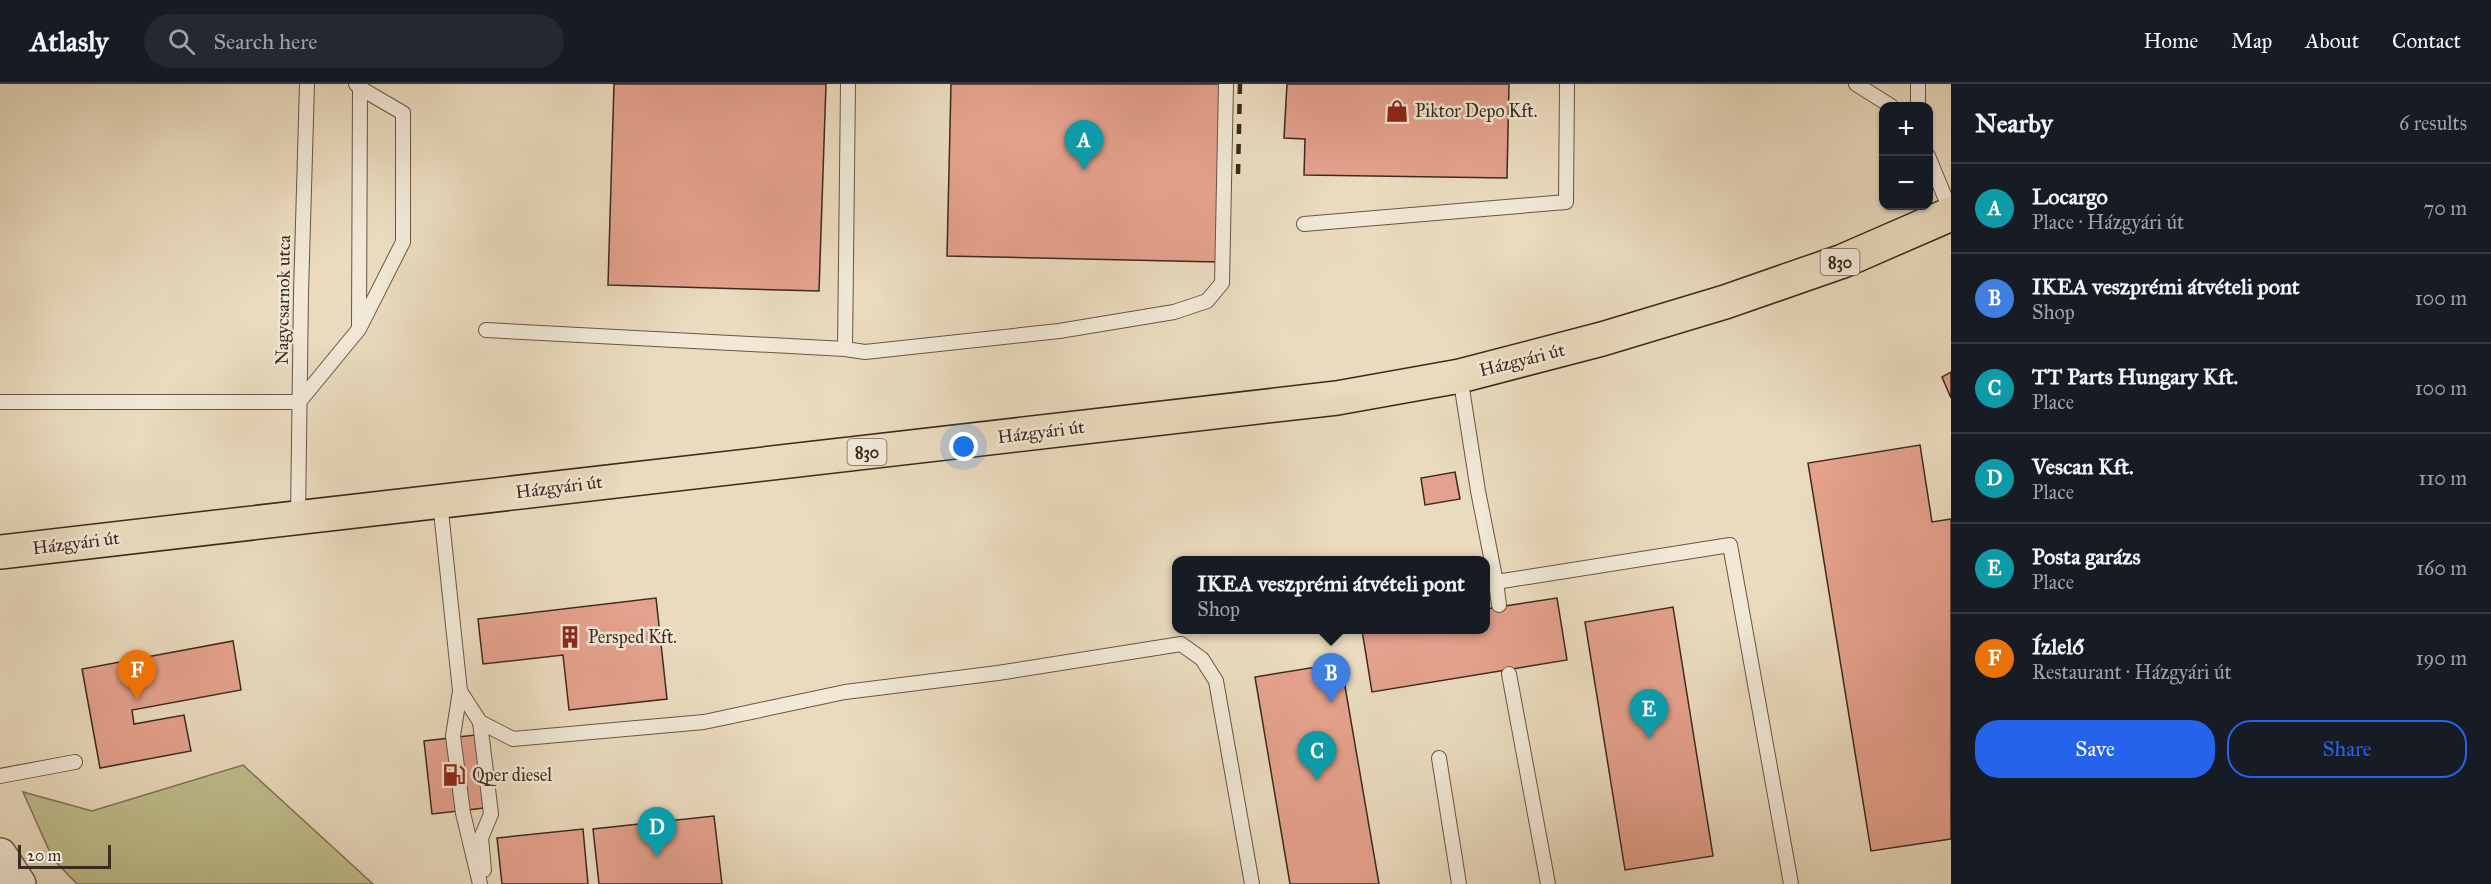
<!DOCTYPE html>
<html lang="en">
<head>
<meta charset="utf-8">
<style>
	body { margin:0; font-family:"IM FELL Great Primer",serif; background:#242831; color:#f1f3f6 }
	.controls { position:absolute; right:18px; top:18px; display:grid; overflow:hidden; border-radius:12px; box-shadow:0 2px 4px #0004 }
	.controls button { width:54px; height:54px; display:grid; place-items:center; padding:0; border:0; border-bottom:2px solid #363941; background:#171b24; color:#f1f3f6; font:30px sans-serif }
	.scale { position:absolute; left:18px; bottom:15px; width:93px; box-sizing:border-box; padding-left:6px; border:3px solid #3b2a1e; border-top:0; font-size:16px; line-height:21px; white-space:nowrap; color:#3b2a1e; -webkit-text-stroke:4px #f1e8d5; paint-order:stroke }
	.you { position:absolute; left:964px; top:363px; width:21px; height:21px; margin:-15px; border:4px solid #fff; border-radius:50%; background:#1a73e8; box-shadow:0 0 0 9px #1a73e833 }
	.badge { display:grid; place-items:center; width:39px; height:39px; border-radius:50%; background:#2563eb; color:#fff; font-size:20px; font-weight:700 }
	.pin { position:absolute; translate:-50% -50px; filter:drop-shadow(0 2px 3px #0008) }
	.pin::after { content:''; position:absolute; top:32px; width:21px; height:18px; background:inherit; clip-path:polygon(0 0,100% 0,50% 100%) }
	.popup { position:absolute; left:1172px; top:472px; width:318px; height:78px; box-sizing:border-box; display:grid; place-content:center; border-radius:12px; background:#171b24; filter:drop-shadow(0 2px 4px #0005); font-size:20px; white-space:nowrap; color:#9ea1a6 }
	.popup b { font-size:22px; color:#f1f3f6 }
	.popup::after { content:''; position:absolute; left:50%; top:100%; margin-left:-12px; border:12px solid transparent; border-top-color:#171b24 }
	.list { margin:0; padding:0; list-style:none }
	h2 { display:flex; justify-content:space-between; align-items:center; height:78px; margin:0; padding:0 24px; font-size:26px }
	h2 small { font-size:20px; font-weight:400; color:#9ea1a6 }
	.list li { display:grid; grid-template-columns:39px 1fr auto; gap:18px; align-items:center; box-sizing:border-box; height:90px; padding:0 24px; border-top:2px solid #363941 }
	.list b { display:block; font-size:22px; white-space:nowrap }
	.list p { margin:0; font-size:20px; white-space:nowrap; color:#9ea1a6 }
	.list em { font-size:20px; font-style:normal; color:#9ea1a6 }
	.actions { display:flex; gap:12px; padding:18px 24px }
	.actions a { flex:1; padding:14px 0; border:2px solid #2563eb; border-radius:24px; text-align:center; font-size:21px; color:#2563eb }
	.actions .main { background:#2563eb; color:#fff }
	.icon { flex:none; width:33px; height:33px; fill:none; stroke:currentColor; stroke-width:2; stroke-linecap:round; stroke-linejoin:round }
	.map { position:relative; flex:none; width:1951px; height:800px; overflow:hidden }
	header { display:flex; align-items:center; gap:36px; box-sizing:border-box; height:84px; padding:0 30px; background:#171b24; border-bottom:2px solid #363941 }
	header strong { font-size:28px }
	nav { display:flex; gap:33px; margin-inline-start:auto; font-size:21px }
	.search { width:420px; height:54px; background:#242831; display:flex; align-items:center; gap:15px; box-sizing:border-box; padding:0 21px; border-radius:33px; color:#9ea1a6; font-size:22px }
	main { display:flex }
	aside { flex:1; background:#171b24 }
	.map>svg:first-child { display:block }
	.green { fill:#bfbe8c; stroke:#7d7455; stroke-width:1.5 }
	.building { fill:#e5a18d; stroke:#3b2a1e; stroke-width:1.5 }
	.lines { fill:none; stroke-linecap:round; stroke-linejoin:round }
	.service-casing { stroke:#675646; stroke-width:16 }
	.tertiary-casing { stroke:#675646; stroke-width:36 }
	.primary-casing { stroke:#3b2a1e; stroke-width:36 }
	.service { stroke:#f1e8d5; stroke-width:14 }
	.tertiary { stroke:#f1e8d5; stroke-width:33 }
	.primary { stroke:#eadbbe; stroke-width:33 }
	.rail { stroke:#3b2a1e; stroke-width:4.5; stroke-dasharray:10 10; stroke-linecap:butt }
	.labels { text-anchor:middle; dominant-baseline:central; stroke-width:5; stroke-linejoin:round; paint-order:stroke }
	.shield { fill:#f1e8d5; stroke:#726355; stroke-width:1.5 }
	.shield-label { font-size:16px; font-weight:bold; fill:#3b2a1e }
	.poi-label { font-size:18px; fill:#3b2a1e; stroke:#f1e8d5; text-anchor:start }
	.street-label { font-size:18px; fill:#3b2a1e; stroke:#f1e8d5 }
</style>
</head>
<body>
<header>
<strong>Atlasly</strong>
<div class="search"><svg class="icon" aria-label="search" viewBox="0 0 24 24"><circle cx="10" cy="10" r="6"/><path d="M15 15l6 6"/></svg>Search here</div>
<nav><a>Home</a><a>Map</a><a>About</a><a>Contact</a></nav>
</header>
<main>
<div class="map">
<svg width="1951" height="800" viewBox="0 0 1951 800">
	<rect width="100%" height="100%" fill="#eadbbe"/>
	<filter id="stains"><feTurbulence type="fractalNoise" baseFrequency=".00333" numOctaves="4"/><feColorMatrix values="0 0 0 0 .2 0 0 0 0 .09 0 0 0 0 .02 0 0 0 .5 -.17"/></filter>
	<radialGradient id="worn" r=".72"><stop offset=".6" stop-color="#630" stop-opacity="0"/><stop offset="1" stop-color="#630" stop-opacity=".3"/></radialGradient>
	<!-- green -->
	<polygon class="green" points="243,681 373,800 77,800 53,775 23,708 92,727"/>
	<!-- building -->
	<g class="building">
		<polygon points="614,0 826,0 819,207 608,201"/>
		<polygon points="951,0 1221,0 1217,178 947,172"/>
		<polygon points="1287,0 1509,0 1507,94 1304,91 1305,55 1284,54"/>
		<polygon points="1951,288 1951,314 1942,293"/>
		<polygon points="1920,361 1932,438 1951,435 1951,755 1871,767 1808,379"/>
		<polygon points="1455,388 1460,415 1425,421 1421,394"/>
		<polygon points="656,514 667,615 569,626 563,571 483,580 478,535"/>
		<polygon points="1557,514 1567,576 1372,608 1362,546 1486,546 1486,525"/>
		<polygon points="1673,523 1713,772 1625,786 1585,538"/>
		<polygon points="233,557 241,606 132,626 134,640 184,631 191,667 100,684 82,585"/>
		<polygon points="1341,579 1379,800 1290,800 1255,593"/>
		<polygon points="475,651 484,724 432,730 424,657"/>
		<polygon points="714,732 722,800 599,800 593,745"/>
		<polygon points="583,745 588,800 502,800 497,754"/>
	</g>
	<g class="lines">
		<!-- service casing -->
		<g class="service-casing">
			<g id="service">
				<polyline points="356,0 360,4 359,243"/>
				<polyline points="1856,0 1891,22"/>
				<polyline points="1918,22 1918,0"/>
				<polyline points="1928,72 1951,128"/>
				<polyline points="1304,140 1566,118 1567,0"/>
				<polyline points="486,246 845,265 865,268 1059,247 1174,228 1207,217 1222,199 1226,0"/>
				<polyline points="845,265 848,0"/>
				<polyline points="1460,292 1478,407 1496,498 1730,461 1791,800"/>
				<polyline points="0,318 299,318"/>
				<polyline points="299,318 359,245 403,158 403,29 360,4"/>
				<polyline points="440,418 460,607 480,638 513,655 704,638 845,608 998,589 1181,560 1202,575 1216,597 1252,800"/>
				<polyline points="298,434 301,209 307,0"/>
				<polyline points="1496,498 1499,521"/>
				<polyline points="1509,590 1548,800"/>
				<polyline points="460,607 453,652 463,729 480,800"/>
				<polyline points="480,638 491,730 481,754 484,786"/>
				<polyline points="1439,674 1459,800"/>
				<polyline points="0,692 75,678"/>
			</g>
		</g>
		<!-- tertiary casing -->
		<g class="tertiary-casing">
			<polyline id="tertiary" points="0,771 19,800"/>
		</g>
		<!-- primary casing -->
		<g class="primary-casing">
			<polyline id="primary" points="0,468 1337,314 1460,292 1602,255 1725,218 1843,177 1951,130"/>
		</g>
		<!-- service -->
		<use href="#service" class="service"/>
		<!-- tertiary -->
		<use href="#tertiary" class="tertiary"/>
		<!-- primary -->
		<use href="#primary" class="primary"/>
		<!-- rail -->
		<polyline class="rail" points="1238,90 1240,0"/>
	</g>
	<!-- icons -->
	<defs>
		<g id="shop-bare" transform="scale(1.8)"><path d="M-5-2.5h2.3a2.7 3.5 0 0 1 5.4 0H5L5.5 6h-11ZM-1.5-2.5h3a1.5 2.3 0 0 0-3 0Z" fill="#8f2418" stroke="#f1e8d5" stroke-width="2.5" paint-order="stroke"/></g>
		<g id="building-bare" transform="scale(1.8)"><path d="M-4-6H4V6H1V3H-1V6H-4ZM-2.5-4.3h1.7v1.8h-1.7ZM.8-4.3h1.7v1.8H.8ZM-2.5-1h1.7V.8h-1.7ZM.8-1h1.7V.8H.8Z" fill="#8f2418" stroke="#f1e8d5" stroke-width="2.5" paint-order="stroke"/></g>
		<g id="fuel-bare" transform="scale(1.8)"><path d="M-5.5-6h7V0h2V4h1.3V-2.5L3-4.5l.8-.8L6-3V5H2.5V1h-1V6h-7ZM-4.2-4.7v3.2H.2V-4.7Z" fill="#8f2418" stroke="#f1e8d5" stroke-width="2.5" paint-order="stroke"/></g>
	</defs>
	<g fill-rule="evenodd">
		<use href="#shop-bare" x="1397" y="27"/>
		<use href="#building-bare" x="570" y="553"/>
		<use href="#fuel-bare" x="454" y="691"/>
	</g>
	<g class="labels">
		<!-- shield labels -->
		<g class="shield">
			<rect x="1820.5" y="165" width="39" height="26" rx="4.5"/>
			<rect x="847.5" y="355" width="39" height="26" rx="4.5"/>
		</g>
		<g class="shield-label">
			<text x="1840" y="178">830</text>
			<text x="867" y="368">830</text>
		</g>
		<!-- poi labels -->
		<g class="poi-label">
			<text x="1415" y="27">Piktor Depo Kft.</text>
			<text x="588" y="553">Persped Kft.</text>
			<text x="472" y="691">Qper diesel</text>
		</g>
		<!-- street labels -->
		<g class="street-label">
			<text transform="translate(283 216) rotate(-89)">Nagycsarnok utca</text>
			<text transform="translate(1522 276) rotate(-14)">Házgyári út</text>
			<text transform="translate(1041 348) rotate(-7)">Házgyári út</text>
			<text transform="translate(559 403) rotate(-7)">Házgyári út</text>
			<text transform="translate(76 459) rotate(-7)">Házgyári út</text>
		</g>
	</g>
	<rect width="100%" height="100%" filter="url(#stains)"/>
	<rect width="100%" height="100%" fill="url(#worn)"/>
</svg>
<div class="controls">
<button>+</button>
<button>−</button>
</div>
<div class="scale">20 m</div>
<div class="you"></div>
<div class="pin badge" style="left:1084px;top:86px;background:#0f9aa8">A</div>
<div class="pin badge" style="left:1331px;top:619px;background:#3f7fe0">B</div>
<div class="popup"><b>IKEA veszprémi átvételi pont</b>Shop</div>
<div class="pin badge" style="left:1317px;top:697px;background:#0f9aa8">C</div>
<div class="pin badge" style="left:657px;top:773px;background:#0f9aa8">D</div>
<div class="pin badge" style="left:1649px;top:655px;background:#0f9aa8">E</div>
<div class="pin badge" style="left:137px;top:616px;background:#e8710a">F</div>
</div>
<aside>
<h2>Nearby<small>6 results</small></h2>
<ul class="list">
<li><span class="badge" style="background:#0f9aa8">A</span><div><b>Locargo</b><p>Place · Házgyári út</p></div><em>70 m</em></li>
<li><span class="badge" style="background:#3f7fe0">B</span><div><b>IKEA veszprémi átvételi pont</b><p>Shop</p></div><em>100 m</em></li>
<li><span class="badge" style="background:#0f9aa8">C</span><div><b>TT Parts Hungary Kft.</b><p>Place</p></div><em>100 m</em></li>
<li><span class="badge" style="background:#0f9aa8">D</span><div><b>Vescan Kft.</b><p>Place</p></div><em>110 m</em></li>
<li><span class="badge" style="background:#0f9aa8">E</span><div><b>Posta garázs</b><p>Place</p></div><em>160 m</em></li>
<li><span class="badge" style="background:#e8710a">F</span><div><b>Ízlelő</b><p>Restaurant · Házgyári út</p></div><em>190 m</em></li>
</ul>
<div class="actions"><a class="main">Save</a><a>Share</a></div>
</aside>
</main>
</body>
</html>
